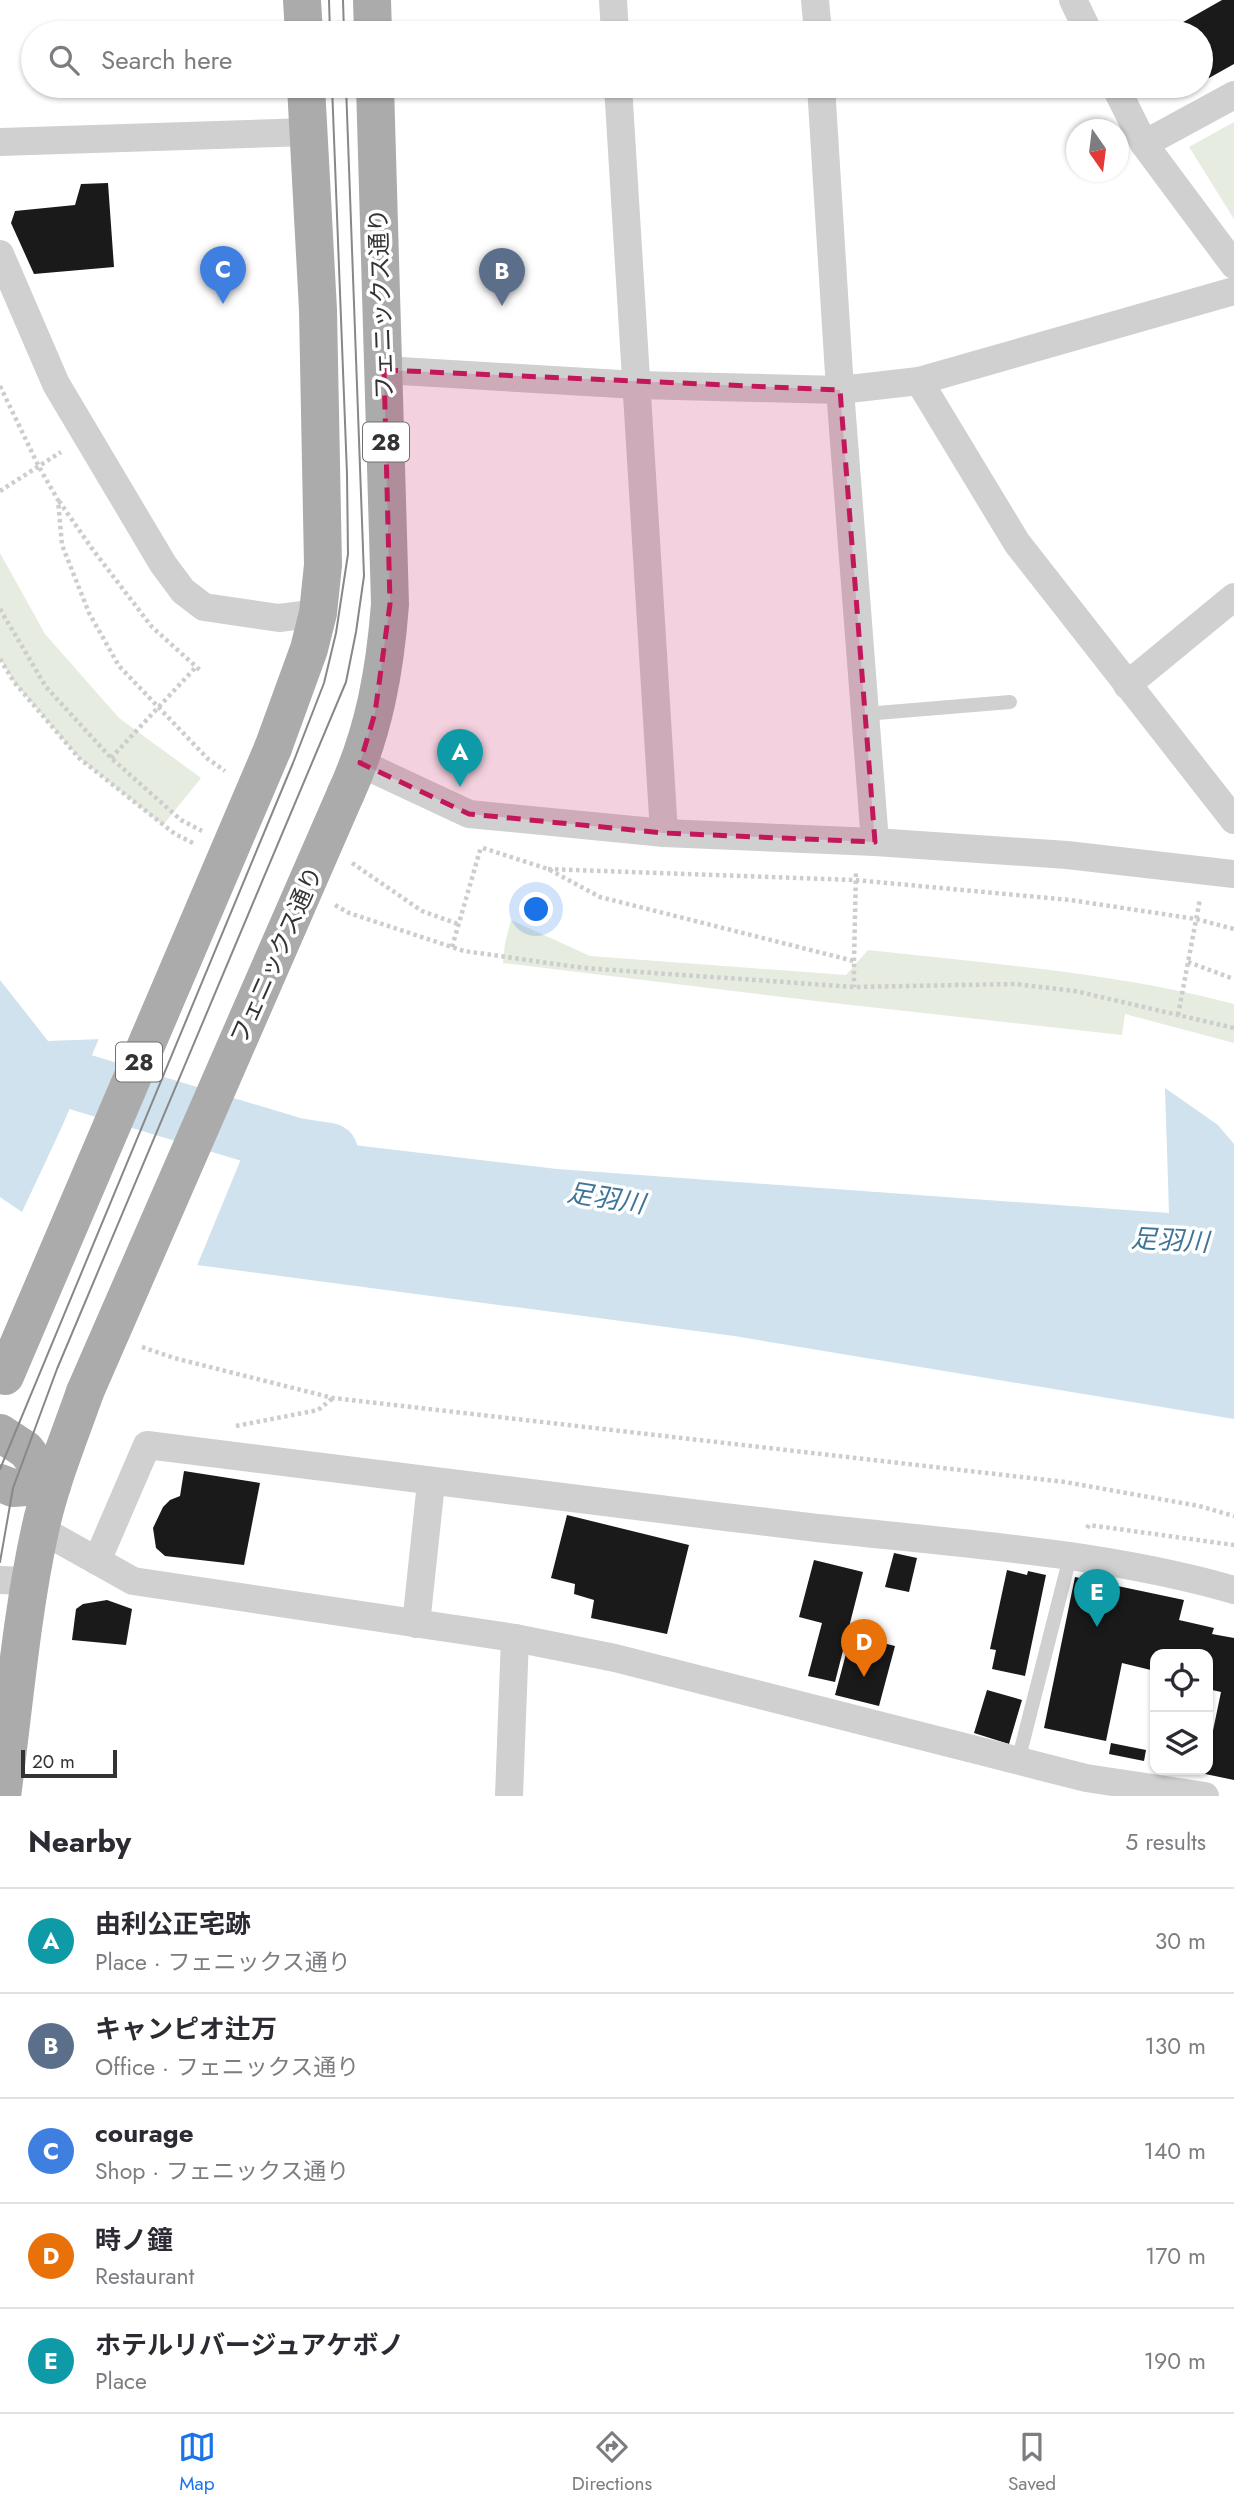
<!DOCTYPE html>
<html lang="en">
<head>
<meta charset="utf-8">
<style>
	body { margin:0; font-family:Jost,"Noto Sans JP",sans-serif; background:#f7f7f7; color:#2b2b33 }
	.controls { position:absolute; right:21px; bottom:21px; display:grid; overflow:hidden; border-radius:14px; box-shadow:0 2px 5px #0004 }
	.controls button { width:63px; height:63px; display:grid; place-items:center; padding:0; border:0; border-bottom:2px solid #e1e1e2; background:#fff; color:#2b2b33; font:35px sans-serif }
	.compass { position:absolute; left:1066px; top:119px; width:63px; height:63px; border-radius:50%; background:#fff; box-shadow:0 2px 5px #0004; rotate:166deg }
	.scale { position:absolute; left:21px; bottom:18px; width:96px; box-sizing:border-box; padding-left:7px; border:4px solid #333; border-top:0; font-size:19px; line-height:24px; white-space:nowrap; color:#333; -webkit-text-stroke:5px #fff; paint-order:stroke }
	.you { position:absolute; left:537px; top:910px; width:24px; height:24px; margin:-18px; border:5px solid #fff; border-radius:50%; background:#1a73e8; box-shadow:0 0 0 10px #1a73e833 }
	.badge { display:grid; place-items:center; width:46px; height:46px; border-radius:50%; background:#1a73e8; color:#fff; font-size:23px; font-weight:700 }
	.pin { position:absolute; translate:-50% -58px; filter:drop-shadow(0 2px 4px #0008) }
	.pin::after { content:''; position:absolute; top:37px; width:24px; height:21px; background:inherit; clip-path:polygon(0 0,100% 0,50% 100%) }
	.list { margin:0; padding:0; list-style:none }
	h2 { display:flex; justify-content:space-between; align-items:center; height:91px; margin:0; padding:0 28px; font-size:30px }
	h2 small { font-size:23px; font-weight:400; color:#7c7c81 }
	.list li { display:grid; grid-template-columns:46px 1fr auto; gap:21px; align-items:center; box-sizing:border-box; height:105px; padding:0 28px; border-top:2px solid #e1e1e2 }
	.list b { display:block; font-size:26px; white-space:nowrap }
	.list p { margin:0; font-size:23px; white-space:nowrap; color:#7c7c81 }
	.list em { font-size:23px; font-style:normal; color:#7c7c81 }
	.icon { flex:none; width:38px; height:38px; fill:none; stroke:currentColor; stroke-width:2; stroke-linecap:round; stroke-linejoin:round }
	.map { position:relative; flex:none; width:1234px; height:1796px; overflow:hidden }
	.search { position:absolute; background:#fff; box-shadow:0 2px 5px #0004; left:21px; right:21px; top:21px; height:77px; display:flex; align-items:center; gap:18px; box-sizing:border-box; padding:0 24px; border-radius:38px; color:#7c7c81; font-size:26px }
	.sheet { height:616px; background:#fff }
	nav { display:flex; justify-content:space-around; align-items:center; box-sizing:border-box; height:98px; border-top:2px solid #e1e1e2; background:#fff; font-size:19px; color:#7c7c81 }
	nav a { display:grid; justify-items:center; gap:4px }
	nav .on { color:#1a73e8 }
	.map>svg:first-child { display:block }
	.green { fill:#e6ecdf }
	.water { fill:#cfe2ee }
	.pier { fill:#fff }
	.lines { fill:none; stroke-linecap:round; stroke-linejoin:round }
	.river { stroke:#cfe2ee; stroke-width:58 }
	.building { fill:#1a1a1a }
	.path { stroke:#cdcdcd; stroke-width:4.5; stroke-dasharray:3.5 3.5; stroke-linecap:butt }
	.service { stroke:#d0d0d0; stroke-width:14 }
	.minor { stroke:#d0d0d0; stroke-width:28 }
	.primary { stroke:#ababab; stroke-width:38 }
	.tram { stroke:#888; stroke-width:2 }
	.primary-bridge { stroke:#ababab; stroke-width:38 }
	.marked { fill:#c2185b; fill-opacity:0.2; stroke:#c2185b; stroke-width:5; stroke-dasharray:14 9; stroke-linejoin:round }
	.labels { text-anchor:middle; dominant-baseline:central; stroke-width:7; stroke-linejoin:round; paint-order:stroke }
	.shield { fill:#fff; stroke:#707070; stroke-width:2 }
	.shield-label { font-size:23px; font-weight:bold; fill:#333 }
	.street-label { font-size:24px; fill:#333; stroke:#fff }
	.water-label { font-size:26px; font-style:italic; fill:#3f7597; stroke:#fff }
</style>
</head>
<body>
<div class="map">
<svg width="1234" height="1796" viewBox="0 0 1234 1796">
	<rect width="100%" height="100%" fill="#fff"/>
	<!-- green -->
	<g class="green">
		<polygon points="1234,122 1234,219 1189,147"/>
		<polygon points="0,553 45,634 119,718 201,778 163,825 79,758 14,682 0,659"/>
		<path d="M511,920l79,36 256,19 22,-25c122,14 247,22 366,54v39l-109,-29 -3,21 -298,-33 -321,-39 2,-20z"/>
	</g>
	<!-- water -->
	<g class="water">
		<polygon points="0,980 48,1041 103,1039 22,1212 0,1197"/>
		<polygon points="1165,1088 1218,1125 1234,1144 1234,1419 734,1336 197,1265 251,1133 557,1169 1169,1213"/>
	</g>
	<!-- pier -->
	<g class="pier">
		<polygon points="100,1036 105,1036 106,1041 29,1206"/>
		<polygon points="250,1130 253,1130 196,1268 194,1263"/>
	</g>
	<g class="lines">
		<!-- river -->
		<polyline class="river" points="0,1042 27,1066 296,1147 329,1152"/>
	</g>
	<!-- building -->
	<g class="building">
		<polygon points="1222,0 1234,0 1234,64 1209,78 1201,64 1201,33 1183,33 1178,25"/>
		<polygon points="108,183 114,267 34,274 11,223 15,211 75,205 81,184"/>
		<polygon points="184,1471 260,1483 244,1565 165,1556 156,1548 153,1528 163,1507 170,1500 180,1496"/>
		<polygon points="567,1515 689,1545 667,1634 591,1618 594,1600 574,1594 575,1584 551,1578"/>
		<polygon points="894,1553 917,1558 909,1592 885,1587"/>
		<polygon points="814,1560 863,1572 835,1682 808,1676 822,1623 799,1617"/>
		<polygon points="1007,1570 1027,1575 1028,1571 1046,1575 1025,1676 992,1669 996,1650 990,1649"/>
		<polygon points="1075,1577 1184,1600 1179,1620 1214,1628 1212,1634 1234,1638 1234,1780 1191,1771 1208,1770 1208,1739 1211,1740 1221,1692 1208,1689 1208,1654 1155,1654 1155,1671 1122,1663 1106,1741 1044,1728"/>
		<polygon points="107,1600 132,1609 126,1645 72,1640 76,1609 83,1604"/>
		<polygon points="851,1635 895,1646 879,1706 835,1695"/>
		<polygon points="987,1690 1022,1700 1009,1744 974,1733"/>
		<polygon points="1111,1743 1146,1750 1144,1761 1109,1754"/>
	</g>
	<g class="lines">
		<!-- path -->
		<g class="path">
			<polyline points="0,386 39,467 58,500 62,545 89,613 119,666 208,759 225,771"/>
			<polyline points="0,491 61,452"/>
			<polyline points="59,501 93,550 152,627 202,672"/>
			<polyline points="0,609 46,687 111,758 181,820 202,831"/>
			<polyline points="0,659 14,682 79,758 175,834 195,844"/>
			<polyline points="111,758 196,667"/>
			<polyline points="483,848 548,869 600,897 854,961 854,987"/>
			<polyline points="352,863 422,911 458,924"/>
			<polyline points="548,869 855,880 1070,900 1196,919 1234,929"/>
			<polyline points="335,905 349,913 464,951 584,968 854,987 1015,984 1075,991 1234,1028"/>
			<polyline points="452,947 481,847"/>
			<polyline points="854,961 856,870"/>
			<polyline points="1188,962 1234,979"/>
			<polyline points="1178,1015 1200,899"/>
			<polyline points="142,1347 174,1358 333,1398 1065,1482 1199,1506 1234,1516"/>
			<polyline points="236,1426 318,1410 333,1398"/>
			<polyline points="1087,1528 1089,1525 1234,1545"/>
		</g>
		<!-- service -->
		<g class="service">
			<polyline points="865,714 1010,702"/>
			<polyline points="1018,1761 1070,1557"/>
		</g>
		<!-- minor -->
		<g class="minor">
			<polyline points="613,0 615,33"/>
			<polyline points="815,0 818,33"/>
			<polyline points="1073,0 1089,33"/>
			<polyline points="618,86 664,833"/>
			<polyline points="821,86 840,390 875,842"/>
			<polyline points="1115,86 1144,144 1234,265"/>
			<polyline points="0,142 309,132"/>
			<polyline points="1144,144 1234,95"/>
			<polyline points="0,254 56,384 163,564 183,591 204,607 279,618 318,613"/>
			<polyline points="384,370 637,385 840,390 919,381 1234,291"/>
			<polyline points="919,381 1017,543 1234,820"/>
			<polyline points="1127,685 1234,597"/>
			<polyline points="360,763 469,814 664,833 875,842 1067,855 1234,874"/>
			<polyline points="40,1529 133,1581 515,1638 615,1658 1086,1778 1205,1796"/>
			<path d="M97,1561l50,-116c220,29 441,56 662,82 141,16 289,24 425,63"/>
			<polyline points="0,1580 31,1581"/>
			<polyline points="416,1624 431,1483"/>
			<polyline points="509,1796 515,1638"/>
		</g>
		<!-- primary -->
		<g class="primary">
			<polyline points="302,0 304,33"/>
			<polyline points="372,0 373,33"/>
			<polyline points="273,748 309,649 318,613 323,565 318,310 306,86"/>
			<path d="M346,793c28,-61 39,-122 44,-189l-15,-518"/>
			<polyline points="0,1433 26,1450 52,1485"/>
			<polyline points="0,1483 13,1488 52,1485"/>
			<path d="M2,1796c12,-88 19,-179 38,-266 10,-47 29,-92 45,-138"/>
		</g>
		<!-- tram -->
		<g class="tram">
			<polyline points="329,0 330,33"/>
			<polyline points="343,0 344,33"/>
			<polyline points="0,1469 293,763 324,683 336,633 348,554 347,474 332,86"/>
			<polyline points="0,1562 13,1488 57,1369 346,682 356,632 364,576 346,86"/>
		</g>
		<!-- primary-bridge -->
		<g class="primary-bridge">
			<polyline points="5,1376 273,748"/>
			<polyline points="85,1392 346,793"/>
		</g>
	</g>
	<!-- marked area -->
	<path class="marked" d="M384,370l456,20 35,452 -211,-9 -195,-19 -109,-51 15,-50 15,-109z"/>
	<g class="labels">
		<!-- shield labels -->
		<g class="shield">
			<rect x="363" y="422.5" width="46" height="39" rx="5"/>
			<rect x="116" y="1042.5" width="46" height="39" rx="5"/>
		</g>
		<g class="shield-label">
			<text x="386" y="442">28</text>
			<text x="139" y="1062">28</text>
		</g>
		<!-- street labels -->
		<g class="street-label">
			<text transform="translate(381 304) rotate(-92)">フェニックス通り</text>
			<text transform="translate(276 955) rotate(-66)">フェニックス通り</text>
		</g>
		<!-- water labels -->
		<g class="water-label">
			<text transform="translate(606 1198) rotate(9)">足羽川</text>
			<text transform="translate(1170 1240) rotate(3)">足羽川</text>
		</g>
	</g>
</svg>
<div class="controls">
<button><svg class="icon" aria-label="locate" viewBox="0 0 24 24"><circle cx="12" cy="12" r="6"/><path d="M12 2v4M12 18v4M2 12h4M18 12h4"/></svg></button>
<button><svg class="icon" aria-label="layers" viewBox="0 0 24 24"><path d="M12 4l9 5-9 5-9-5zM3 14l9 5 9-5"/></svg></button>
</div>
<svg class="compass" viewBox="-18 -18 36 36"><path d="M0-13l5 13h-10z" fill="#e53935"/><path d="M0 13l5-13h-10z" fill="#7c7c81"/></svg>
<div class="scale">20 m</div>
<div class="you"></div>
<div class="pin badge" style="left:460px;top:787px;background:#0f9aa8">A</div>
<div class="pin badge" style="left:502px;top:306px;background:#5c6f8a">B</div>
<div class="pin badge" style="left:223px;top:304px;background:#3f7fe0">C</div>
<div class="pin badge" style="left:864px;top:1677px;background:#e8710a">D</div>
<div class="pin badge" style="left:1097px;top:1627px;background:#0f9aa8">E</div>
<div class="search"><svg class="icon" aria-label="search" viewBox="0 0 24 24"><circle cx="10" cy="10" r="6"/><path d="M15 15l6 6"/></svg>Search here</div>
</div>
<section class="sheet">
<h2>Nearby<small>5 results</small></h2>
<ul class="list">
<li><span class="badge" style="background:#0f9aa8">A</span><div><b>由利公正宅跡</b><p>Place · フェニックス通り</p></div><em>30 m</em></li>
<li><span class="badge" style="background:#5c6f8a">B</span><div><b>キャンピオ辻万</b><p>Office · フェニックス通り</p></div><em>130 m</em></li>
<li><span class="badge" style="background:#3f7fe0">C</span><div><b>courage</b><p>Shop · フェニックス通り</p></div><em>140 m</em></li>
<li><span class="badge" style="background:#e8710a">D</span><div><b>時ノ鐘</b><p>Restaurant</p></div><em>170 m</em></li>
<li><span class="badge" style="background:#0f9aa8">E</span><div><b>ホテルリバージュアケボノ</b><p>Place</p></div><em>190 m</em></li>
</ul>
</section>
<nav>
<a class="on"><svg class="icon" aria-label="map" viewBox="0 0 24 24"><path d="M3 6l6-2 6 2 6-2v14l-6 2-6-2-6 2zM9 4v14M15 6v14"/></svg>Map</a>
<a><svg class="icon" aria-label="directions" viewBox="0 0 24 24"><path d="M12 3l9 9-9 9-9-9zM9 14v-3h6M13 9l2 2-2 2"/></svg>Directions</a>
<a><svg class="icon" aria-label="saved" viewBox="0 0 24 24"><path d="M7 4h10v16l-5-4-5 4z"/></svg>Saved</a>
</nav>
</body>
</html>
